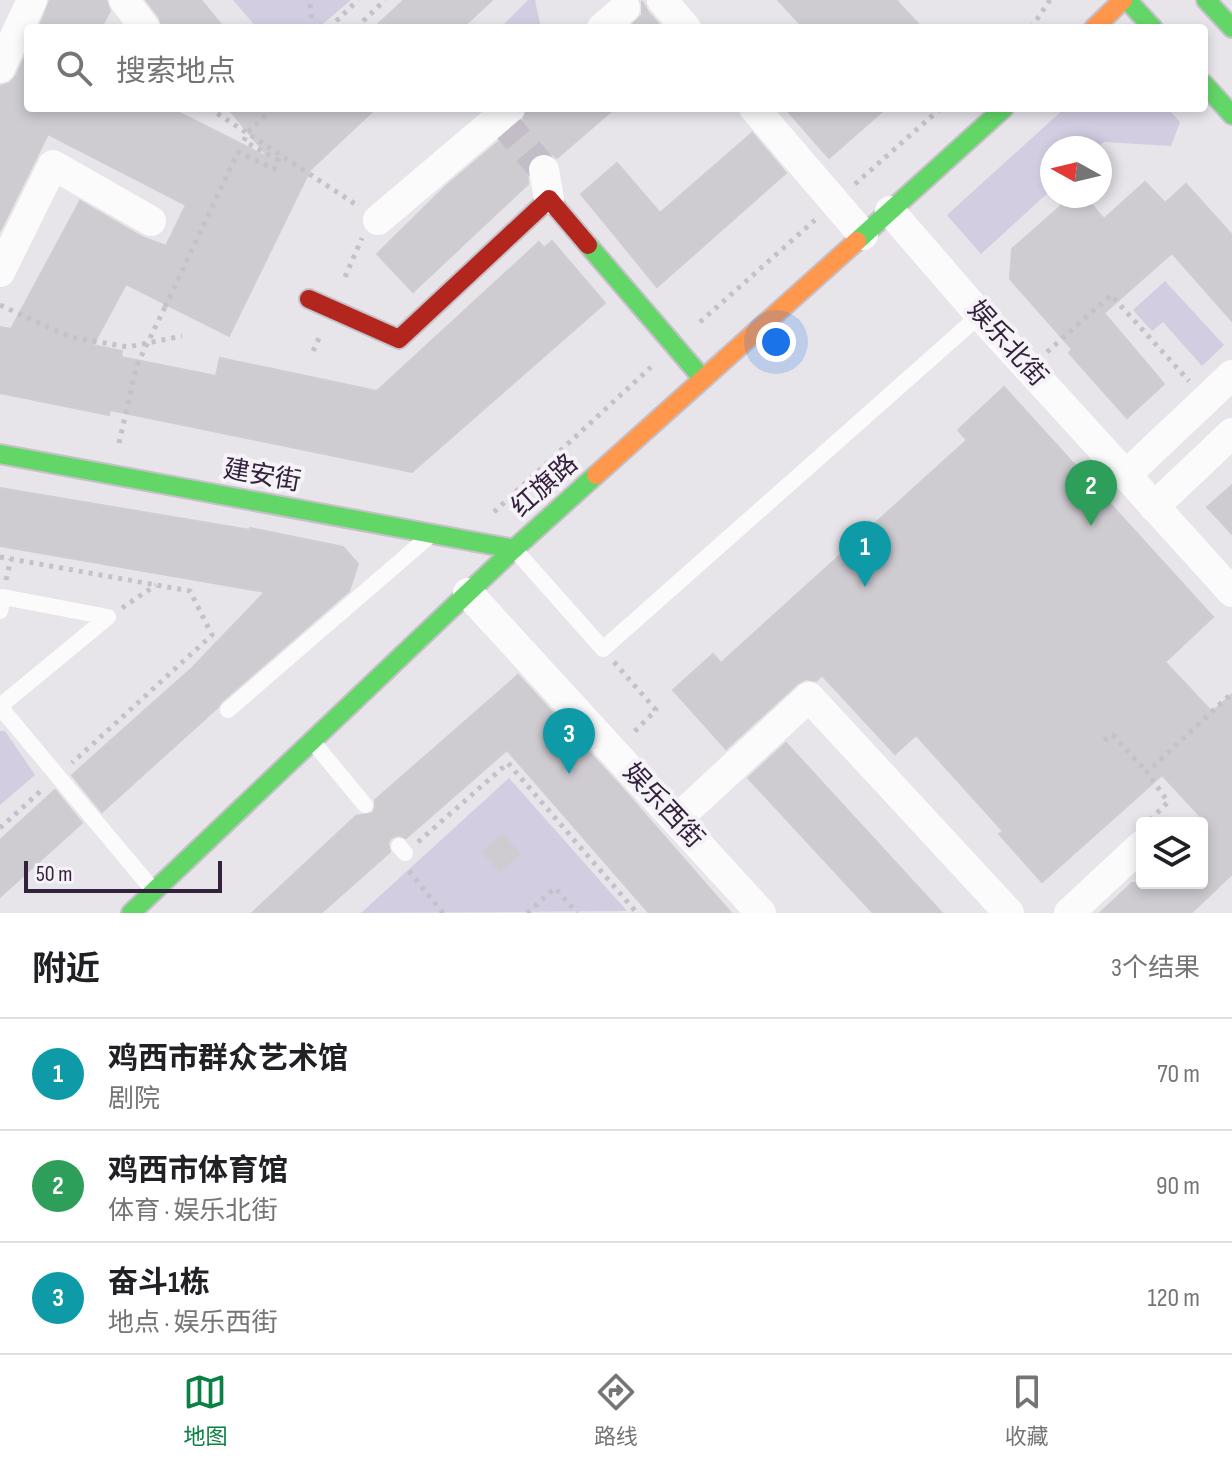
<!DOCTYPE html>
<html lang="zh">
<head>
<meta charset="utf-8">
<style>
	body { margin:0; font-family:"Sofia Sans Condensed","Noto Sans SC",sans-serif; background:#f2f2f2; color:#202124 }
	.controls { position:absolute; right:24px; bottom:24px; display:grid; overflow:hidden; border-radius:8px; box-shadow:0 4px 12px #0003 }
	.controls button { width:72px; height:72px; display:grid; place-items:center; padding:0; border:0; border-bottom:2px solid #e0e0e0; background:#fff; color:#202124; font:40px sans-serif }
	.compass { position:absolute; left:1040px; top:136px; width:72px; height:72px; border-radius:50%; background:#fff; box-shadow:0 4px 12px #0003; rotate:278deg }
	.scale { position:absolute; left:24px; bottom:20px; width:198px; box-sizing:border-box; padding-left:8px; border:4px solid #34223c; border-top:0; font-size:22px; line-height:28px; white-space:nowrap; color:#34223c; -webkit-text-stroke:6px #f5f2f8; paint-order:stroke }
	.you { position:absolute; left:776px; top:342px; width:28px; height:28px; margin:-20px; border:6px solid #fff; border-radius:50%; background:#1a73e8; box-shadow:0 0 0 12px #1a73e833 }
	.badge { display:grid; place-items:center; width:52px; height:52px; border-radius:50%; background:#0b8043; color:#fff; font-size:26px; font-weight:700 }
	.pin { position:absolute; translate:-50% -66px; filter:drop-shadow(0 2px 4px #0008) }
	.pin::after { content:''; position:absolute; top:42px; width:28px; height:24px; background:inherit; clip-path:polygon(0 0,100% 0,50% 100%) }
	.list { margin:0; padding:0; list-style:none }
	h2 { display:flex; justify-content:space-between; align-items:center; height:104px; margin:0; padding:0 32px; font-size:34px }
	h2 small { font-size:26px; font-weight:400; color:#757577 }
	.list li { display:grid; grid-template-columns:52px 1fr auto; gap:24px; align-items:center; box-sizing:border-box; height:112px; padding:0 32px; border-top:2px solid #e0e0e0 }
	.list b { display:block; font-size:30px; white-space:nowrap }
	.list p { margin:0; font-size:26px; white-space:nowrap; color:#757577 }
	.list em { font-size:26px; font-style:normal; color:#757577 }
	.icon { flex:none; width:44px; height:44px; fill:none; stroke:currentColor; stroke-width:2; stroke-linecap:round; stroke-linejoin:round }
	.map { position:relative; flex:none; width:1232px; height:913px; overflow:hidden }
	.search { position:absolute; background:#fff; box-shadow:0 4px 12px #0003; left:24px; right:24px; top:24px; height:88px; display:flex; align-items:center; gap:20px; box-sizing:border-box; padding:0 28px; border-radius:8px; color:#757577; font-size:30px }
	.sheet { height:440px; background:#fff }
	nav { display:flex; justify-content:space-around; align-items:center; box-sizing:border-box; height:112px; border-top:2px solid #e0e0e0; background:#fff; font-size:22px; color:#757577 }
	nav a { display:grid; justify-items:center; gap:4px }
	nav .on { color:#0b8043 }
	.map>svg:first-child { display:block }
	.green { fill:#d3cde2 }
	.building { fill:#cecbd1; stroke:#d0cdd2; stroke-width:2 }
	.lines { fill:none; stroke-linecap:round; stroke-linejoin:round }
	.street-tunnel { stroke:#c3bdc7; stroke-width:30; stroke-dasharray:30 15; stroke-linecap:butt }
	.fast-casing { stroke:#c5c0c9; stroke-width:22 }
	.slow-casing { stroke:#c5c0c9; stroke-width:22 }
	.jam-casing { stroke:#c5c0c9; stroke-width:22 }
	.path { stroke:#c5c1ca; stroke-width:5; stroke-dasharray:4 6; stroke-linecap:butt }
	.lane { stroke:#fbfbfc; stroke-width:16 }
	.street { stroke:#fbfbfc; stroke-width:30 }
	.fast { stroke:#63d668; stroke-width:18 }
	.slow { stroke:#ff974d; stroke-width:18 }
	.jam { stroke:#b3261e; stroke-width:18 }
	.path-bridge { stroke:#c5c1ca; stroke-width:5; stroke-dasharray:4 6; stroke-linecap:butt }
	.labels { text-anchor:middle; dominant-baseline:central; stroke-width:8; stroke-linejoin:round; paint-order:stroke }
	.street-label { font-size:26px; fill:#34223c; stroke:#f5f2f8 }
</style>
</head>
<body>
<div class="map">
<svg width="1232" height="913" viewBox="0 0 1232 913">
	<rect width="100%" height="100%" fill="#e7e4ea"/>
	<!-- green -->
	<g class="green">
		<polygon points="233,0 351,0 318,28 257,28"/>
		<polygon points="528,0 535,0 541,28 500,28"/>
		<polygon points="1065,108 1167,108 1180,122 1171,146 1104,142 1097,148 1052,148 1052,189 981,254 947,215"/>
		<polygon points="1165,281 1224,345 1202,366 1163,322 1152,331 1133,310"/>
		<polygon points="0,731 5,731 35,775 0,805"/>
		<polygon points="509,778 627,911 361,913"/>
	</g>
	<!-- building -->
	<g class="building">
		<polygon points="50,0 106,0 110,11 101,28 39,28"/>
		<polygon points="146,0 201,0 224,28 163,28 159,17"/>
		<polygon points="404,0 492,0 462,28 374,28"/>
		<polygon points="778,0 896,0 922,28 804,28"/>
		<polygon points="642,1 648,12 662,28 629,28 642,15"/>
		<polygon points="28,51 28,108 170,108 269,158 228,108 376,108 310,170 229,336 126,284 93,345 122,351 121,357 216,376 220,358 377,391 539,242 544,248 552,241 605,303 412,472 110,410 109,415 0,393 0,327 11,329 80,201 142,237 166,246 186,205 48,134 0,231 0,86 10,83 16,76"/>
		<polygon points="528,108 615,108 557,158 551,153 542,152 532,157 527,165 528,184 413,292 377,254 446,186 522,122"/>
		<polygon points="785,108 886,108 829,158"/>
		<polygon points="752,133 786,173 657,287 581,194 617,163 660,213"/>
		<polygon points="1145,182 1165,203 1186,184 1232,235 1232,321 1172,253 1104,313 1164,384 1127,418 1069,353 1072,349 1010,279 1012,249 1072,196 1084,196 1104,219"/>
		<polygon points="1004,387 1213,617 1165,662 1212,712 1232,694 1232,874 1191,913 1100,913 1132,883 1202,883 1202,818 1162,775 1042,882 999,834 1003,831 916,735 895,754 822,675 816,681 806,679 797,684 726,749 673,690 713,654 721,663 967,440 958,430"/>
		<polygon points="1232,485 1232,534 1207,507"/>
		<polygon points="0,488 250,530 250,528 343,547 358,564 349,591 221,702 217,708 102,812 72,775 192,668 265,592 0,546"/>
		<polygon points="518,675 622,788 731,913 649,913 507,750 406,838 398,835 391,838 388,843 390,852 321,913 252,913 356,816 373,813 375,808 375,800"/>
		<polygon points="786,743 942,913 873,913 748,778"/>
		<polygon points="55,790 82,823 0,897 0,840"/>
		<polygon points="503,834 520,854 499,872 482,852"/>
	</g>
	<g class="lines">
		<!-- street-tunnel -->
		<polyline class="street-tunnel" points="499,117 544,170"/>
		<!-- fast casing -->
		<g class="fast-casing">
			<g id="fast">
				<polyline points="1127,0 1153,28"/>
				<polyline points="1206,0 1232,28"/>
				<polyline points="1204,84 1232,115"/>
				<polyline points="857,241 1004,108"/>
				<polyline points="588,245 703,379"/>
				<polyline points="0,454 514,549"/>
				<polyline points="131,913 514,549 596,475"/>
			</g>
		</g>
		<!-- slow casing -->
		<g class="slow-casing">
			<g id="slow">
				<polyline points="1094,28 1123,0"/>
				<polyline points="596,475 857,241"/>
			</g>
		</g>
		<!-- jam casing -->
		<g class="jam-casing">
			<polyline id="jam" points="309,299 399,339 549,199 588,245"/>
		</g>
		<!-- path -->
		<g class="path">
			<polyline points="313,28 310,7 314,0"/>
			<polyline points="329,28 358,0"/>
			<polyline points="356,28 385,0"/>
			<polyline points="1031,28 1050,0"/>
			<polyline points="209,108 358,206"/>
			<polyline points="855,184 941,108"/>
			<polyline points="345,277 362,238"/>
			<polyline points="0,305 70,337 128,347 182,336"/>
			<polyline points="165,307 238,152 274,169 278,160 244,141 247,133 273,108"/>
			<polyline points="700,322 815,220"/>
			<polyline points="313,351 319,338"/>
			<polyline points="1047,352 1111,295 1189,381"/>
			<polyline points="119,443 137,365"/>
			<polyline points="494,512 651,367"/>
			<polyline points="0,557 190,591 212,635 72,763"/>
			<polyline points="6,580 11,559"/>
			<polyline points="122,608 156,585"/>
			<polyline points="614,662 656,710 632,734"/>
			<polyline points="1104,740 1113,735 1147,772"/>
			<polyline points="1150,820 1168,802 1147,772 1232,693"/>
			<polyline points="0,828 44,788"/>
			<polyline points="418,842 508,763 637,913"/>
			<polyline points="409,871 443,913"/>
			<polyline points="527,913 555,888 577,913"/>
		</g>
		<!-- lane -->
		<g class="lane">
			<polyline points="516,551 603,649 980,315"/>
			<polyline points="0,611 3,597 108,617 0,706"/>
			<polyline points="0,707 153,890"/>
			<polyline points="228,710 426,539"/>
			<polyline points="313,742 365,805"/>
			<polyline points="399,846 405,853"/>
		</g>
		<!-- street -->
		<g class="street">
			<polyline points="124,0 145,28"/>
			<polyline points="662,0 686,28"/>
			<polyline points="602,28 625,8"/>
			<polyline points="0,68 32,0"/>
			<polyline points="754,108 863,235"/>
			<polyline points="544,170 549,199"/>
			<polyline points="890,211 980,315 1126,475 1232,375"/>
			<polyline points="378,220 510,108"/>
			<polyline points="0,272 53,165 151,221"/>
			<polyline points="1126,475 1232,592"/>
			<polyline points="1154,507 1232,433"/>
			<polyline points="468,593 761,913"/>
			<polyline points="676,820 809,697 1009,913"/>
			<polyline points="1069,913 1142,845"/>
		</g>
		<!-- fast -->
		<use href="#fast" class="fast"/>
		<!-- slow -->
		<use href="#slow" class="slow"/>
		<!-- jam -->
		<use href="#jam" class="jam"/>
		<!-- path-bridge -->
		<polyline class="path-bridge" points="137,365 165,307"/>
	</g>
	<g class="labels">
		<!-- street labels -->
		<g class="street-label">
			<text transform="translate(1007 344) rotate(48)">娱乐北街</text>
			<text transform="translate(262 476) rotate(10)">建安街</text>
			<text transform="translate(545 486) rotate(-42)">红旗路</text>
			<text transform="translate(663 806) rotate(47)">娱乐西街</text>
		</g>
	</g>
</svg>
<div class="controls">
<button><svg class="icon" aria-label="layers" viewBox="0 0 24 24"><path d="M12 4l9 5-9 5-9-5zM3 14l9 5 9-5"/></svg></button>
</div>
<svg class="compass" viewBox="-18 -18 36 36"><path d="M0-13l5 13h-10z" fill="#e53935"/><path d="M0 13l5-13h-10z" fill="#757577"/></svg>
<div class="scale">50 m</div>
<div class="you"></div>
<div class="pin badge" style="left:865px;top:587px;background:#0f9aa8">1</div>
<div class="pin badge" style="left:1091px;top:526px;background:#2e9e5b">2</div>
<div class="pin badge" style="left:569px;top:774px;background:#0f9aa8">3</div>
<div class="search"><svg class="icon" aria-label="search" viewBox="0 0 24 24"><circle cx="10" cy="10" r="6"/><path d="M15 15l6 6"/></svg>搜索地点</div>
</div>
<section class="sheet">
<h2>附近<small>3个结果</small></h2>
<ul class="list">
<li><span class="badge" style="background:#0f9aa8">1</span><div><b>鸡西市群众艺术馆</b><p>剧院</p></div><em>70 m</em></li>
<li><span class="badge" style="background:#2e9e5b">2</span><div><b>鸡西市体育馆</b><p>体育 · 娱乐北街</p></div><em>90 m</em></li>
<li><span class="badge" style="background:#0f9aa8">3</span><div><b>奋斗1栋</b><p>地点 · 娱乐西街</p></div><em>120 m</em></li>
</ul>
</section>
<nav>
<a class="on"><svg class="icon" aria-label="map" viewBox="0 0 24 24"><path d="M3 6l6-2 6 2 6-2v14l-6 2-6-2-6 2zM9 4v14M15 6v14"/></svg>地图</a>
<a><svg class="icon" aria-label="directions" viewBox="0 0 24 24"><path d="M12 3l9 9-9 9-9-9zM9 14v-3h6M13 9l2 2-2 2"/></svg>路线</a>
<a><svg class="icon" aria-label="saved" viewBox="0 0 24 24"><path d="M7 4h10v16l-5-4-5 4z"/></svg>收藏</a>
</nav>
</body>
</html>
